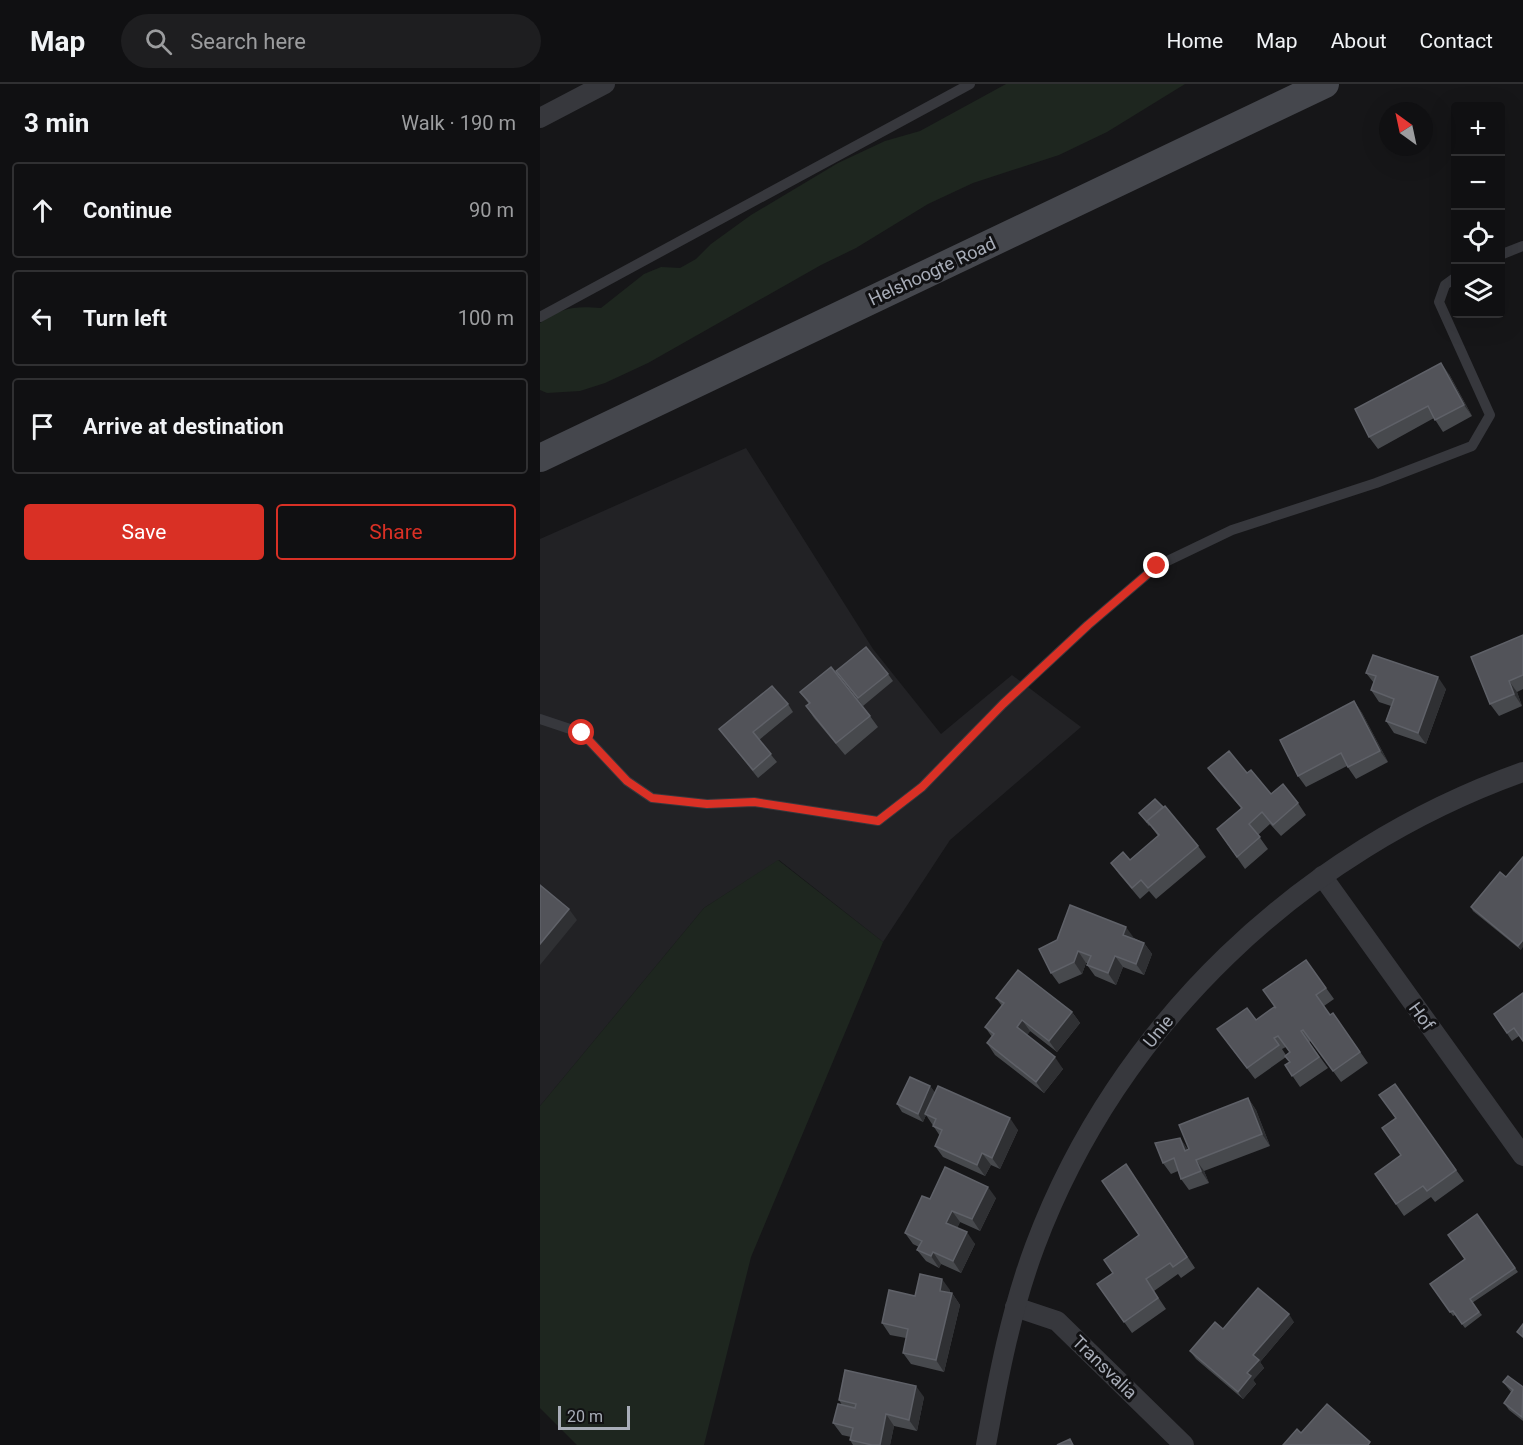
<!DOCTYPE html>
<html lang="en">
<head>
<meta charset="utf-8">
<style>
	body { margin:0; font-family:Roboto,sans-serif; background:#1e1e20; color:#f1f3f6 }
	.controls { position:absolute; right:18px; top:18px; display:grid; overflow:hidden; border-radius:6px; box-shadow:0 6px 24px #0002 }
	.controls button { width:54px; height:54px; display:grid; place-items:center; padding:0; border:0; border-bottom:2px solid #303032; background:#101012; color:#f1f3f6; font:30px sans-serif }
	.compass { position:absolute; left:839px; top:18px; width:54px; height:54px; border-radius:50%; background:#101012; box-shadow:0 6px 24px #0002; rotate:327deg }
	.scale { position:absolute; left:18px; bottom:15px; width:72px; box-sizing:border-box; padding-left:6px; border:3px solid #a8adb8; border-top:0; font-size:16px; line-height:21px; white-space:nowrap; color:#a8adb8; -webkit-text-stroke:4px #111113; paint-order:stroke }
	.stop { position:absolute; width:18px; height:18px; margin:-14px; border:4px solid #d93025; border-radius:50%; background:#fff }
	.stop.end { background:#d93025; border-color:#fff; box-shadow:0 2px 6px #0008 }
	.list { margin:0; padding:0; list-style:none }
	h2 { display:flex; justify-content:space-between; align-items:center; height:78px; margin:0; padding:0 24px; font-size:26px }
	h2 small { font-size:20px; font-weight:400; color:#9c9d9f }
	.list li { display:grid; grid-template-columns:39px 1fr auto; gap:18px; align-items:center; box-sizing:border-box; height:96px; margin:0 12px 12px; padding:0 12px; border:2px solid #303032; border-radius:6px }
	.list b { display:block; font-size:22px; white-space:nowrap }
	.list em { font-size:20px; font-style:normal; color:#9c9d9f }
	.actions { display:flex; gap:12px; padding:18px 24px }
	.actions a { flex:1; padding:14px 0; border:2px solid #d93025; border-radius:6px; text-align:center; font-size:21px; color:#d93025 }
	.actions .main { background:#d93025; color:#fff }
	.icon { flex:none; width:33px; height:33px; fill:none; stroke:currentColor; stroke-width:2; stroke-linecap:round; stroke-linejoin:round }
	.map { position:relative; flex:none; width:983px; height:1361px; overflow:hidden }
	header { display:flex; align-items:center; gap:36px; box-sizing:border-box; height:84px; padding:0 30px; background:#101012; border-bottom:2px solid #303032 }
	header strong { font-size:28px }
	nav { display:flex; gap:33px; margin-inline-start:auto; font-size:21px }
	.search { width:420px; height:54px; background:#1e1e20; display:flex; align-items:center; gap:15px; box-sizing:border-box; padding:0 21px; border-radius:33px; color:#9c9d9f; font-size:22px }
	main { display:flex }
	aside { flex:1; background:#101012 }
	.map>svg:first-child { display:block }
	.built { fill:#222225 }
	.green { fill:#1e261f }
	.lines { fill:none; stroke-linecap:round; stroke-linejoin:round }
	.service { stroke:#37383d; stroke-width:10 }
	.minor { stroke:#37383d; stroke-width:20 }
	.secondary { stroke:#45474d; stroke-width:28 }
	.wall { fill:#47494d; fill-rule:evenodd }
	.shaded-wall { fill:#2f3033 }
	.building { fill:#525359; stroke:#5f6168; stroke-width:1.5 }
	.route { stroke:#d93025; stroke-width:8 }
	.labels { text-anchor:middle; dominant-baseline:central; stroke-width:6; stroke-linejoin:round; paint-order:stroke }
	.street-label { font-size:18px; fill:#a8adb8; stroke:#111113 }
</style>
</head>
<body>
<header>
<strong>Map</strong>
<div class="search"><svg class="icon" aria-label="search" viewBox="0 0 24 24"><circle cx="10" cy="10" r="6"/><path d="M15 15l6 6"/></svg>Search here</div>
<nav><a>Home</a><a>Map</a><a>About</a><a>Contact</a></nav>
</header>
<main>
<aside>
<h2>3 min<small>Walk · 190 m</small></h2>
<ul class="list">
<li><svg class="icon" aria-label="ahead" viewBox="0 0 24 24"><path d="M12 20V5M6 11l6-6 6 6"/></svg><div><b>Continue</b></div><em>90 m</em></li>
<li><svg class="icon" aria-label="left" viewBox="0 0 24 24"><path d="M17 20v-9H6M10 6l-5 5 5 5"/></svg><div><b>Turn left</b></div><em>100 m</em></li>
<li><svg class="icon" aria-label="arrive" viewBox="0 0 24 24"><path d="M6 21V4h12l-3 4 3 4H6"/></svg><div><b>Arrive at destination</b></div></li>
</ul>
<div class="actions"><a class="main">Save</a><a>Share</a></div>
</aside>
<div class="map">
<svg width="983" height="1361" viewBox="0 0 983 1361">
	<rect width="100%" height="100%" fill="#161618"/>
	<!-- built -->
	<polygon class="built" points="206,364 333,565 401,650 472,591 541,643 410,756 343,858 239,776 164,824 0,1022 0,455"/>
	<!-- green -->
	<g class="green">
		<path d="M466,0h179l-78,48 -48,23 -86,28 -45,21 -72,44 -35,17 -173,98 -43,20 -25,8 -33,2 -7,-3v-67c23,-16 34,-17 61,-15l43,-34 17,-7 19,1 16,-9 15,-15 40,-29 87,-52 47,-22 35,-10z"/>
		<polygon points="238,776 343,858 211,1173 164,1361 37,1361 0,1324 0,1022 164,824"/>
	</g>
	<g class="lines">
		<!-- service -->
		<g class="service">
			<polyline points="960,171 983,162"/>
			<polyline points="0,233 430,0"/>
			<polyline points="0,635 42,649 87,697 112,714 167,720 214,718 338,737 382,703 463,620 548,541 617,482 692,446 836,399 932,362 950,331 899,218 905,201 916,193"/>
		</g>
		<!-- minor -->
		<g class="minor">
			<polyline points="0,34 65,0"/>
			<polyline points="782,792 983,1072"/>
			<polyline points="475,1223 517,1237 644,1361"/>
			<path d="M446,1361c12,-67 25,-135 49,-199 83,-221 266,-395 488,-474"/>
		</g>
		<!-- secondary -->
		<polyline class="secondary" points="0,374 785,0"/>
	</g>
	<!-- wall -->
	<g class="wall">
		<polygon points="909,290 932,332 903,348 894,334 838,365 829,353"/>
		<polygon points="983,551 983,605 977,608 982,622 959,632 950,620"/>
		<polygon points="296,587 348,590 353,597 323,622"/>
		<polygon points="826,589 906,605 886,660 854,649 846,637 851,622 839,618 831,606 834,599"/>
		<polygon points="260,608 330,632 338,643 305,671 274,634 266,622 269,620"/>
		<polygon points="814,617 822,629 848,678 816,695 807,682 766,703 758,692"/>
		<polygon points="248,620 253,628 219,656 237,678 218,694 179,645"/>
		<polygon points="668,684 707,689 731,710 758,719 766,731 741,752 730,740 718,751 728,765 705,785 677,745 701,724 676,695"/>
		<polygon points="599,729 658,762 666,773 616,815 609,807 600,815 579,790 571,779 590,776 618,752 610,741 609,742"/>
		<polygon points="966,793 981,866 933,827 931,823"/>
		<polygon points="594,854 604,859 612,870 604,891 583,883 576,901 555,892 547,881 548,879 546,879 542,890 519,900 511,889 499,865"/>
		<path d="M766,876l28,39 -10,7 6,9 3,-2 35,50 -27,19 -30,-41 -2,1 19,26 -28,19 -15,-22 5,-3 -4,-5 -31,22 -38,-50 39,-9 20,-12zM746,963l4,6 -4,2 -4,-6z"/>
		<polygon points="983,909 979,952 972,957 954,930"/>
		<polygon points="456,914 532,928 540,939 517,968 490,947 487,951 523,985 504,1009 455,971 447,959 452,953 445,943 462,922"/>
		<polygon points="855,1000 924,1097 895,1118 891,1113 864,1132 835,1090 861,1071"/>
		<polygon points="390,1002 395,1009 478,1046 460,1085 451,1081 445,1092 403,1073 395,1062 400,1052 386,1031 383,1038 362,1028 357,1020"/>
		<polygon points="708,1014 716,1026 730,1062 664,1087 669,1099 649,1106 641,1095 638,1087 631,1090 623,1079 640,1054 648,1066"/>
		<polygon points="586,1080 655,1184 641,1194 638,1190 614,1207 626,1225 592,1249 557,1200 573,1189 599,1151"/>
		<polygon points="456,1114 440,1147 420,1138 417,1144 435,1160 421,1189 401,1180 399,1184 386,1177 377,1166 379,1163 373,1160 365,1149 390,1115"/>
		<polygon points="937,1130 978,1188 932,1219 942,1231 925,1244 915,1231 913,1232 890,1200 925,1175"/>
		<polygon points="410,1206 410,1209 412,1209 420,1221 404,1288 371,1280 363,1269 366,1254 350,1251 342,1239 375,1212"/>
		<polygon points="754,1238 720,1278 724,1284 713,1296 716,1300 703,1315 656,1275 650,1267 683,1245"/>
		<polygon points="963,1298 983,1303 983,1337 969,1326 964,1319 971,1308"/>
		<polygon points="384,1313 377,1347 354,1342 350,1361 313,1361 310,1356 311,1353 302,1351 293,1339 302,1321 299,1316"/>
	</g>
	<!-- shaded-wall -->
	<g class="shaded-wall">
		<polygon points="901,279 909,290 932,332 924,321"/>
		<polygon points="898,593 906,605 886,660 878,649"/>
		<polygon points="969,597 977,608 982,622 974,610"/>
		<polygon points="814,617 822,629 848,678 840,667"/>
		<polygon points="29,825 37,836 0,881 0,860"/>
		<polygon points="586,843 594,854 591,862 583,851"/>
		<polygon points="983,856 983,863 981,866 978,862"/>
		<polygon points="604,859 612,870 604,891 596,880"/>
		<polygon points="538,867 546,879 542,890 534,878"/>
		<polygon points="575,872 583,883 576,901 568,889"/>
		<polygon points="532,928 540,939 517,968 509,957"/>
		<polygon points="482,936 490,947 485,955 477,943"/>
		<polygon points="515,973 523,985 504,1009 496,998"/>
		<polygon points="390,1002 396,1010 385,1030 386,1031 383,1038 378,1030"/>
		<polygon points="708,1014 716,1026 730,1062 722,1050"/>
		<polygon points="470,1034 478,1046 460,1085 452,1074"/>
		<polygon points="640,1054 648,1066 645,1067"/>
		<polygon points="442,1069 451,1081 445,1092 437,1081"/>
		<polygon points="656,1076 664,1087 669,1099 661,1087"/>
		<polygon points="448,1103 456,1114 440,1147 432,1135"/>
		<polygon points="412,1127 420,1138 414,1150 406,1139"/>
		<polygon points="427,1148 435,1160 421,1189 413,1177"/>
		<polygon points="393,1168 401,1180 399,1184 391,1172"/>
		<polygon points="402,1195 410,1206 408,1218 400,1207"/>
		<polygon points="412,1209 420,1221 404,1288 396,1276"/>
		<polygon points="749,1230 754,1238 720,1278 724,1284 713,1296 716,1300 703,1315 698,1308 707,1289 713,1271"/>
		<polygon points="376,1302 384,1313 377,1347 369,1336"/>
		<polygon points="346,1330 354,1342 350,1361 340,1361"/>
	</g>
	<!-- building -->
	<g class="building">
		<polygon points="901,279 924,321 895,336 888,322 829,353 815,325"/>
		<polygon points="983,551 983,591 969,597 974,610 950,620 931,573"/>
		<polygon points="326,563 348,590 318,614 296,587"/>
		<polygon points="833,571 898,593 878,649 846,637 854,615 831,606 836,592 826,589"/>
		<polygon points="291,583 330,632 296,659 266,622 270,619 260,608"/>
		<polygon points="232,602 248,620 213,648 231,670 213,686 179,645"/>
		<polygon points="814,617 840,667 808,683 801,669 758,692 740,656"/>
		<polygon points="689,667 707,689 711,686 731,710 743,700 758,719 733,741 722,728 709,740 720,753 697,773 677,745 702,724 668,684"/>
		<polygon points="615,715 623,723 607,738 599,729"/>
		<polygon points="625,722 658,762 608,804 601,796 592,804 571,779 583,768 590,776 619,751 607,737"/>
		<polygon points="983,773 983,856 978,862 931,823 960,788 966,793"/>
		<polygon points="0,801 29,825 0,860"/>
		<polygon points="530,821 586,843 583,851 604,859 596,880 575,872 568,889 547,881 551,872 538,867 534,878 511,889 499,865 517,856"/>
		<polygon points="766,876 786,904 776,911 790,931 793,929 820,968 793,987 763,946 761,947 779,973 752,992 745,981 750,978 745,972 750,968 738,952 734,954 739,961 707,984 677,945 707,924 716,936 734,923 736,924 723,906"/>
		<polygon points="478,886 532,928 509,957 482,936 477,943 515,973 496,998 447,959 454,950 445,943 464,919 456,914"/>
		<polygon points="983,909 983,957 974,944 967,949 954,930"/>
		<polygon points="370,993 390,1002 378,1030 357,1020"/>
		<polygon points="855,1000 916,1086 887,1107 883,1102 856,1120 835,1090 861,1071 842,1044 856,1034 839,1011"/>
		<polygon points="398,1002 470,1034 452,1074 442,1069 437,1081 395,1062 402,1046 393,1042 396,1035 385,1030"/>
		<polygon points="708,1014 722,1050 656,1076 661,1087 641,1095 634,1074 623,1079 615,1059 640,1054 645,1067 649,1065 639,1041"/>
		<polygon points="586,1080 647,1173 633,1183 630,1179 606,1195 618,1214 584,1238 557,1200 573,1189 564,1176 599,1151 562,1097"/>
		<polygon points="405,1083 448,1103 432,1135 412,1127 406,1139 427,1148 413,1177 393,1168 391,1172 377,1166 382,1157 365,1149 382,1112 390,1115"/>
		<polygon points="937,1130 975,1184 930,1215 939,1228 922,1240 913,1227 910,1228 890,1200 925,1175 908,1151"/>
		<polygon points="380,1190 402,1195 400,1207 412,1209 396,1276 363,1269 368,1245 342,1239 349,1206 375,1212"/>
		<polygon points="718,1204 749,1230 713,1271 719,1276 707,1289 711,1292 698,1308 650,1267 675,1238 683,1245"/>
		<polygon points="983,1240 983,1253 977,1248"/>
		<polygon points="305,1286 376,1302 369,1336 346,1330 340,1361 332,1361 310,1356 313,1344 293,1339 298,1320 315,1324 316,1320 299,1316"/>
		<polygon points="968,1292 983,1303 982,1333 964,1319 973,1306 963,1298"/>
		<polygon points="787,1320 830,1358 828,1361 743,1361 757,1345 761,1349"/>
		<polygon points="530,1355 533,1361 517,1361"/>
	</g>
	<g class="lines">
		<!-- route -->
		<polyline class="route" points="42,649 87,697 112,714 167,720 214,718 338,737 382,703 463,620 548,541 617,482"/>
	</g>
	<g class="labels">
		<!-- street labels -->
		<g class="street-label">
			<text transform="translate(392 187) rotate(-25)">Helshoogte Road</text>
			<text transform="translate(882 932) rotate(54)">Hof</text>
			<text transform="translate(618 947) rotate(-51)">Unie</text>
			<text transform="translate(565 1283) rotate(44)">Transvalia</text>
		</g>
	</g>
</svg>
<div class="controls">
<button>+</button>
<button>−</button>
<button><svg class="icon" aria-label="locate" viewBox="0 0 24 24"><circle cx="12" cy="12" r="6"/><path d="M12 2v4M12 18v4M2 12h4M18 12h4"/></svg></button>
<button><svg class="icon" aria-label="layers" viewBox="0 0 24 24"><path d="M12 4l9 5-9 5-9-5zM3 14l9 5 9-5"/></svg></button>
</div>
<svg class="compass" viewBox="-18 -18 36 36"><path d="M0-13l5 13h-10z" fill="#e53935"/><path d="M0 13l5-13h-10z" fill="#9c9d9f"/></svg>
<div class="scale">20 m</div>
<div class="stop" style="left:42px;top:649px"></div>
<div class="stop end" style="left:617px;top:482px"></div>
</div>
</main>
</body>
</html>
